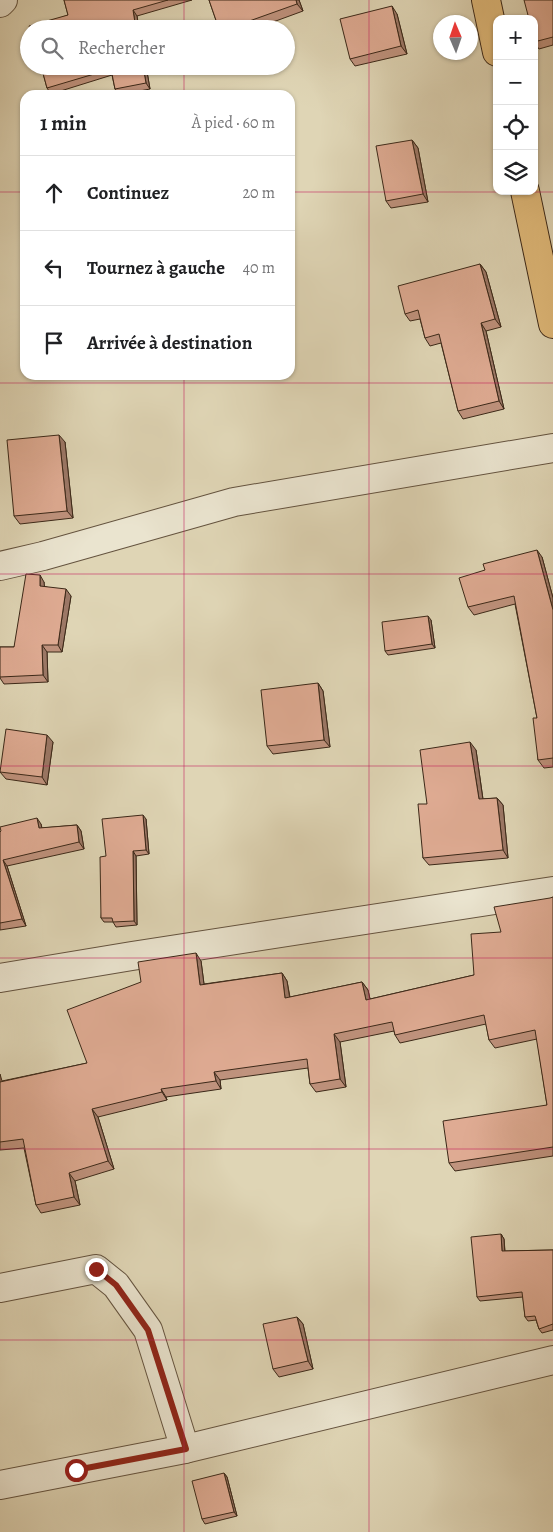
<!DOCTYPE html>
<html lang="fr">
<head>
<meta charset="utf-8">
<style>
	body { margin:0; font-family:Alegreya,serif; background:#f6f6f6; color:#202124 }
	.controls { position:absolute; right:15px; top:15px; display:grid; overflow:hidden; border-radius:10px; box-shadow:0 1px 4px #0004 }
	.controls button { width:45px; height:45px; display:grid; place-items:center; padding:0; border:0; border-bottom:1px solid #e0e0e0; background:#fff; color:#202124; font:25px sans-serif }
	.compass { position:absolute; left:433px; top:15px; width:45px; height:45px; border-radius:50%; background:#fff; box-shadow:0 1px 4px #0004; rotate:358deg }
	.stop { position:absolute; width:15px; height:15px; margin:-11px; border:4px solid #8f2418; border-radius:50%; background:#fff }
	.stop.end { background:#8f2418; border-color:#fff; box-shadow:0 1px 5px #0008 }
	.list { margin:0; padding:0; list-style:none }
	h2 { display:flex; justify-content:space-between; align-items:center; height:65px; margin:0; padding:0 20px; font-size:21px }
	h2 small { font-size:16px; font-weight:400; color:#757577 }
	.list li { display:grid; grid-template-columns:32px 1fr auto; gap:15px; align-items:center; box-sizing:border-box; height:75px; padding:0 20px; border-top:1px solid #e0e0e0 }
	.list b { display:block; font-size:19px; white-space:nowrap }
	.list em { font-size:16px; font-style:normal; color:#757577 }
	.icon { flex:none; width:28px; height:28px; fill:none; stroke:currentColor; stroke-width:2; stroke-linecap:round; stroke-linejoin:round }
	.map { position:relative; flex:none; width:553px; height:1532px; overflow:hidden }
	.search { position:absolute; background:#fff; box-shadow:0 1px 4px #0004; left:20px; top:20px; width:275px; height:55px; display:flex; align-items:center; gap:12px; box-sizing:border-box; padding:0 18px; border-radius:28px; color:#757577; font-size:19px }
	.panel { position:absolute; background:#fff; box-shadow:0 1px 4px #0004; left:20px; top:90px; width:275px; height:290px; border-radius:15px }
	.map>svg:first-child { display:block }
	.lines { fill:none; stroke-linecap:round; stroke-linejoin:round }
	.street-casing { stroke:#64533f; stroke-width:30 }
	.primary-casing { stroke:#3b2818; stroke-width:30 }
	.street { stroke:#eae4cf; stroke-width:28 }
	.primary { stroke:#e0ba7a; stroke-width:28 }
	.wall { fill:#c0937e; stroke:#3b2818 }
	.shaded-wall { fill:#9c7867; stroke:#3b2818 }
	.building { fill:#dfab93; stroke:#3b2818 }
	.route { stroke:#8f2418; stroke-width:6 }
	.grid { fill:none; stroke:#c2185b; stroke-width:1; stroke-opacity:0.55 }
</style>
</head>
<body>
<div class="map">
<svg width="553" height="1532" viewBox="0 0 553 1532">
	<rect width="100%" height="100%" fill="#dfd5b5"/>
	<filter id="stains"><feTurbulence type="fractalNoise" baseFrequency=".004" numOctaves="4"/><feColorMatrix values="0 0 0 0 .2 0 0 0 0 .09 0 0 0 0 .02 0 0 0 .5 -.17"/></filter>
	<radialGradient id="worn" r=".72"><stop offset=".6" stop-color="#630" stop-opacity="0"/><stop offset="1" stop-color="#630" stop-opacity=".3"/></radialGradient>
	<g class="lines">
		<!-- street casing -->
		<g class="street-casing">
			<g id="street">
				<polyline points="0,3 3,0"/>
				<polyline points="0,566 43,556 234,502 553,448"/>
				<polyline points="0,978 132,956 553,891"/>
				<polyline points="0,1288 96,1269 116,1285 148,1330 185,1449"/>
				<polyline points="0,1485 185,1449 553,1360"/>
			</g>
		</g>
		<!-- primary casing -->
		<g class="primary-casing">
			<g id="primary">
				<polyline points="486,0 497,52"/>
				<polyline points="525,191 553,324"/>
			</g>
		</g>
		<!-- street -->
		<use href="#street" class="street"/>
		<!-- primary -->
		<use href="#primary" class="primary"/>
	</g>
	<!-- wall -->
	<g class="wall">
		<polygon points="64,0 192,0 137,16 139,29 30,29 68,15"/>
		<polygon points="209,0 299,0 303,11 254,29 219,29"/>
		<polygon points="553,0 553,45 539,49 534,42"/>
		<polygon points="397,14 407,54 355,66 350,59"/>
		<polygon points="41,66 146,66 150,89 119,95 115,89 112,75 51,94 47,88"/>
		<polygon points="412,140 418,148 428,202 391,208 386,201"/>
		<polygon points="480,264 486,272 501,327 486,331 504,409 463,419 458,411 441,343 430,346 425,338 420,319 410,321 405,314"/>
		<polygon points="65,442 73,518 20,524 14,516"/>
		<polygon points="542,557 553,598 553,767 544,768 538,760 537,718 515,604 474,615 468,607"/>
		<polygon points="44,582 44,586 71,596 62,652 47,652 48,682 4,684 0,678 0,647 14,647"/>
		<polygon points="431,620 435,648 388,655 385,651"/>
		<polygon points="318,683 323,691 330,747 273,754 267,746"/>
		<polygon points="53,742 47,785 6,779 0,772"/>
		<polygon points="476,750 483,799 497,798 503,805 508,858 429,865 423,858 427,804"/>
		<polygon points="146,819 149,854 136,856 137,925 116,927 113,922 104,922 101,918 106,856"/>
		<polygon points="41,824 42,828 77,825 81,831 84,849 7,866 26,926 0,930 0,832"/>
		<polygon points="553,897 553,1156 455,1171 449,1163 547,1105 537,1039 495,1048 489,1040 486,1024 400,1043 395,1035 394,1031 340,1042 346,1087 316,1092 310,1084 308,1068 220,1080 221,1089 166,1097 167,1100 98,1117 114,1169 75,1181 80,1205 41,1213 36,1205 24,1148 0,1150 0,1074 2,1081 87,1063 201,961 204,984 282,973 287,981 290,997 362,982 368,990 370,999 474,975 501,932"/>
		<polygon points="501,1234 504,1239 505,1251 553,1250 553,1330 542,1333 539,1329 536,1320 528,1321 525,1317 523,1297 480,1301 477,1297"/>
		<polygon points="297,1317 303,1324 313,1369 279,1377 273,1369"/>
		<polygon points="224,1473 227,1477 237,1516 205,1524 202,1519"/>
	</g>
	<!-- shaded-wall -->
	<g class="shaded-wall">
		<polygon points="296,0 299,0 303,11 297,4"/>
		<polygon points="392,6 397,14 407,54 401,46"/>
		<polygon points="133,10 137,16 139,29 136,29"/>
		<polygon points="143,66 146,66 150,89 146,83"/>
		<polygon points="412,140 418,148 428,202 423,194"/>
		<polygon points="480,264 486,272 501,327 495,319"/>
		<polygon points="481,323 486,331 504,409 499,401"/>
		<polygon points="59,435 65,442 73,518 67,511"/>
		<polygon points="537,550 542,557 553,598 553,610"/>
		<polygon points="40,575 44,582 45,592 40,586"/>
		<polygon points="66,589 71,596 62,652 58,645"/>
		<polygon points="428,616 431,620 435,648 432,644"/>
		<polygon points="42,645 47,652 48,682 43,675"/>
		<polygon points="318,683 323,691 330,747 324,740"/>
		<polygon points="47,735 53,742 47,785 42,777"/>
		<polygon points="470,742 476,750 484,807 479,799"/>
		<polygon points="497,798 503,805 508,858 503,850"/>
		<polygon points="143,815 146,819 149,854 146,850"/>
		<polygon points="37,818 41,824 43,835 39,828"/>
		<polygon points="77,825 81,831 84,849 79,842"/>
		<polygon points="133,851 136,856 137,925 134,921"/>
		<polygon points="3,860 7,866 26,926 22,919"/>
		<polygon points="196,953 201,961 205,992 200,985"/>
		<polygon points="282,973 287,981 291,1006 285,998"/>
		<polygon points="362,982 368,990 372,1008 366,1000"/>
		<polygon points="334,1034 340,1042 346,1087 340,1079"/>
		<polygon points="214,1072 220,1080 221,1089 216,1081"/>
		<polygon points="161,1089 166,1097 167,1100 162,1092"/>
		<polygon points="92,1109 98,1117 114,1169 108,1161"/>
		<polygon points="69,1173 75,1181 80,1205 74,1197"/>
		<polygon points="501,1234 504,1239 505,1256 502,1251"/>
		<polygon points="297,1317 303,1324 313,1369 308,1361"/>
		<polygon points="224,1473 227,1477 237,1516 234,1512"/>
	</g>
	<!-- building -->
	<g class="building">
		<polygon points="64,0 168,0 133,10 136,29 30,29 29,26 68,15"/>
		<polygon points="209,0 296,0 297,4 227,29 219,29"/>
		<polygon points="524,0 553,0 553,37 534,42 534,19 529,19"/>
		<polygon points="392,6 401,46 350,59 340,19"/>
		<polygon points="41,66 143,66 146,83 115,89 111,69 47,88"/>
		<polygon points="412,140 423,194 386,201 376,146"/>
		<polygon points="480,264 495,319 481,323 499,401 458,411 439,334 425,338 418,310 405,314 398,286"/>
		<polygon points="59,435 67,511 14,516 7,440"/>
		<polygon points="537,550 553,610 553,758 538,760 533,718 537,718 514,596 468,607 459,578 485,570 483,564"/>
		<polygon points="26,574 40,575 40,586 66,589 58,645 42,645 43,675 0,677 0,647 14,647"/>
		<polygon points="428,616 432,644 385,651 382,622"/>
		<polygon points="318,683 324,740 267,746 261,690"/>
		<polygon points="6,729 47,735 42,777 0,772"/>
		<polygon points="470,742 479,799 497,798 503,850 423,858 418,804 427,804 420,750"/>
		<polygon points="143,815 146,850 133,851 134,921 113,922 112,918 101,918 100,857 106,856 102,819"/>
		<polygon points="37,818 39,828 77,825 79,842 3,860 22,919 0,923 0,832 1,831 0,827"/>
		<polygon points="553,897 553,1147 449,1163 443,1121 547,1105 535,1030 489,1040 484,1015 395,1035 392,1022 334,1034 340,1079 310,1084 307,1059 214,1072 216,1081 161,1089 162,1092 92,1109 108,1161 69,1173 74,1197 36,1205 23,1139 0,1142 0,1082 87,1063 67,1010 141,982 138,962 196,953 200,985 282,973 285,998 362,982 366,1000 474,975 471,934 501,932 494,907 550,898"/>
		<polygon points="501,1234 502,1251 553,1250 553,1324 539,1329 535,1316 525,1317 522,1292 477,1297 471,1237"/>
		<polygon points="297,1317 308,1361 273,1369 263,1324"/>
		<polygon points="224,1473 234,1512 202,1519 192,1481"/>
	</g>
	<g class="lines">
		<!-- route -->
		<polyline class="route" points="76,1470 186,1449 148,1330 116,1285 96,1269"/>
	</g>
	<!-- grid -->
	<path class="grid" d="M184,0v29M369,0v1532M184,66v29M0,192h25M290,192h263M184,375v1157M0,383h553M0,574h553M0,766h553M0,958h553M0,1149h553M0,1340h553"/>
	<rect width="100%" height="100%" filter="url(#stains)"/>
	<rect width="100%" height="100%" fill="url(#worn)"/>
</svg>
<div class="controls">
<button>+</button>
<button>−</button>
<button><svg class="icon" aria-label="locate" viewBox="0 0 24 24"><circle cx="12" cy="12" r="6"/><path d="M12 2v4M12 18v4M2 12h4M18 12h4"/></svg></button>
<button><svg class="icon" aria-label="layers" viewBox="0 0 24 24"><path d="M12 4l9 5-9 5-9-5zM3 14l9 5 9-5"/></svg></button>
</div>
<svg class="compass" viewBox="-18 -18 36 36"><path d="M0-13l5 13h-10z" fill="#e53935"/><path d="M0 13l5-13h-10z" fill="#757577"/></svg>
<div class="stop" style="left:76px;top:1470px"></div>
<div class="stop end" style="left:96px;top:1269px"></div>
<div class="search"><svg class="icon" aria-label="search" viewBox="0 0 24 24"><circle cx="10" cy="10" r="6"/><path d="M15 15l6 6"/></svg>Rechercher</div>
<section class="panel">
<h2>1 min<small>À pied · 60 m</small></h2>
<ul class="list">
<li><svg class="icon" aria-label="ahead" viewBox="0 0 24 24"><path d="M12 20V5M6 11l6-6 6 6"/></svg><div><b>Continuez</b></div><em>20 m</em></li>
<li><svg class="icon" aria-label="left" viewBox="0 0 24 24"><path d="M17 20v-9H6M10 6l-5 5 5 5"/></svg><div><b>Tournez à gauche</b></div><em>40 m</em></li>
<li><svg class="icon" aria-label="arrive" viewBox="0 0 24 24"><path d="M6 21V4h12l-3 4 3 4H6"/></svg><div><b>Arrivée à destination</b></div></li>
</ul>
</section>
</div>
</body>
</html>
